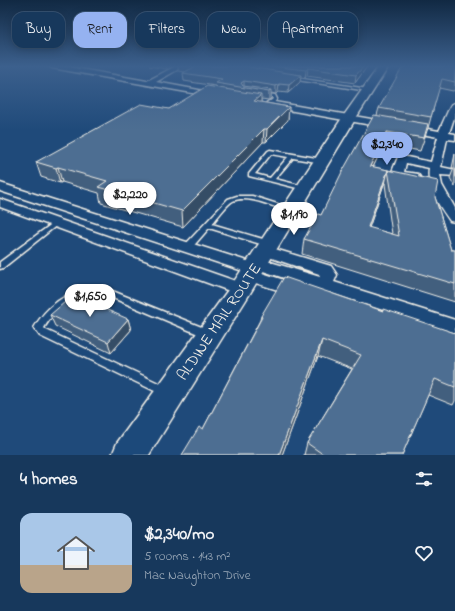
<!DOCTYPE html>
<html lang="en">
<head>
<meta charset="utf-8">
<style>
	:root { --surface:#17385c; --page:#244365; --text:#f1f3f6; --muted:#9eacbb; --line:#365272; --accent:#95b2f1 }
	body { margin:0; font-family:"Indie Flower",sans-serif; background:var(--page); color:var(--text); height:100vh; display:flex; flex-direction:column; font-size:15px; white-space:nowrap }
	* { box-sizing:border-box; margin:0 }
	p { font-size:13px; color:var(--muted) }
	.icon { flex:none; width:22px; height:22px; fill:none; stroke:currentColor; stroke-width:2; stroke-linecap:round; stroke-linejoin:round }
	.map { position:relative; height:455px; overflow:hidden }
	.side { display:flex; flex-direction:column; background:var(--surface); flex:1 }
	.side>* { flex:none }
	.hud { position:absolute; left:12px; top:12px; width:431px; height:36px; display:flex; gap:8px }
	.price { position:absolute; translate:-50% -34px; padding:0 9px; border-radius:14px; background:#fff; color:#222; font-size:13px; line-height:26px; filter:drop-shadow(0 1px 2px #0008) }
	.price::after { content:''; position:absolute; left:50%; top:24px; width:12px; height:9px; margin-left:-6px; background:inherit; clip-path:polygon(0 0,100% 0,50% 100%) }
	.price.current { background:var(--accent); color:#111 }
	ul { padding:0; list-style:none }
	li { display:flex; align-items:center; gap:12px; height:100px; padding:0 20px }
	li+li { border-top:1px solid var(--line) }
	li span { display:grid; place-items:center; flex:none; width:112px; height:80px; border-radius:12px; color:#555 }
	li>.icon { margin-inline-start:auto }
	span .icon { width:48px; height:48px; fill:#fffc; stroke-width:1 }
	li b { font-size:17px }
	h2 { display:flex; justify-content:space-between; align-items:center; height:48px; padding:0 20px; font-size:17px }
	.chip { padding:0 14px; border-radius:12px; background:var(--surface); box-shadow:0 2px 10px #0003,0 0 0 1px var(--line); font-size:14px; line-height:36px }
	.chip.current { background:var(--accent); color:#111 }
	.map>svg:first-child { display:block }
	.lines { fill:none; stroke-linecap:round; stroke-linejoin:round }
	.lane-casing { stroke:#f4f1e8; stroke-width:3 }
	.street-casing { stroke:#f4f1e8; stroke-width:3 }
	.secondary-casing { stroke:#f4f1e8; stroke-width:3 }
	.lane { fill:#1f4a7a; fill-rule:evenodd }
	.street { fill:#1f4a7a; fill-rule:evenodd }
	.secondary { fill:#1f4a7a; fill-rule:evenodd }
	.wall { fill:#425f7e; stroke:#f4f1e8 }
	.shaded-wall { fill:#364d66; stroke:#f4f1e8 }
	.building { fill:#4d6e92; stroke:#f4f1e8 }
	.labels { text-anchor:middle; stroke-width:3.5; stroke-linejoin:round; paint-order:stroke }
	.street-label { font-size:16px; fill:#f4f1e8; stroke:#1f4a7a }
</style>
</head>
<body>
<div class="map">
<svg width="455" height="455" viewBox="0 0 455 455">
	<rect width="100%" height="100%" fill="#1f4a7a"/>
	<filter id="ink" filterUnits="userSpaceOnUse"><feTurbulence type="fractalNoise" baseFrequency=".025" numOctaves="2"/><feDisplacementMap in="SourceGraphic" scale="8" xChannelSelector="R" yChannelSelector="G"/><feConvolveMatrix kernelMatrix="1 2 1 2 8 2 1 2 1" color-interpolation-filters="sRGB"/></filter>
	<g filter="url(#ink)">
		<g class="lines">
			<defs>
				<g id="lane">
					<path d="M290,77L368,89L370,90L368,91L291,79H290Z"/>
					<path d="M261,93L275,95L277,99L272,105H268V103L273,99L272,97L261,95Z"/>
					<path d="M270,150L322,159L325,161L322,163L293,158L275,179L307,187L308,188L307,189L305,190L249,176V174L268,151ZM271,154L288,157L270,178L255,174Z"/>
					<path d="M237,196H252L293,209L294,210L291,212C276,208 248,194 233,201C227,204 217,218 212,224L273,242L274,244L273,246H267L209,228L190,250H184L183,248L184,246L228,199Z"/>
					<path d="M55,222L58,224L57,225L3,268L0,269V262L53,223Z"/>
					<path d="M92,287L105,288L209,330L211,333L209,336L206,337L203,336L101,293C77,294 57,306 44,328L46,330L169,388L170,391L169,394L165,396L161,394L40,336L34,328C47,305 67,292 92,287Z"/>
				</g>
				<g id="street">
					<path d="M48,66H64L147,81L176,66H184L156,82L215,93L219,95L215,97L52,68Z"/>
					<path d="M269,101L439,131L448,111L452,104L455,103V115L449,133L455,134V140L447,139L441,167L455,170V176L440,175L442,185L455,208V222L450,221C439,205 426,188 429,168L406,163L404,172L418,174L420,177L418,180L414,181L393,176L391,174L398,157L402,156L431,162L438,137L266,106L265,104Z"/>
					<path d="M0,183L250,262L252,259L257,258L320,277L319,274L260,254L257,251L260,248L265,246L331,266L337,275L334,282L455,320V334L329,292L326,297L320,299L314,297L312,293L314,288L260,270L259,272L303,286L305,290L303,294L297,296L243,279L241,275L243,271L0,191Z"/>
					<path d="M0,199L247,285L249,289L247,293L241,295L235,293L0,207Z"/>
				</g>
				<path id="secondary" d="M379,66H389L356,118L249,295L149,455H112L117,443L233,283L342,118Z"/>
			</defs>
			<use href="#lane" class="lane-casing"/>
			<use href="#street" class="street-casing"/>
			<use href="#secondary" class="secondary-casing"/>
			<use href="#lane" class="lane"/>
			<use href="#street" class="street"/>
			<use href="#secondary" class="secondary"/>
		</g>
		<g class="wall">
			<path d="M149,66H173L167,69Z"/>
			<path d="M178,66H367L366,68L355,83L307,76L305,78L301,77L300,82L288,93L278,92L276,94L271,93V98L269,100L261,99V102L289,107L288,120L266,142H263L183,227L101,203L99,193L62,182L60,183L41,177L36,162L169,109L216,87V86L184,81L183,73L185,72L178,71Z"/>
			<path d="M455,66V90L453,91L439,88L428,128L420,151L384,144L373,167L388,170L384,184L369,228L392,234L385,184L388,170L435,197L451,250H455V302L302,254L304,239L321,215L377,115L379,108Z"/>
			<path d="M455,154V187L450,178L454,168H452Z"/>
			<path d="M383,311L455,333V401L453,405L428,395L402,455H304L307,443L352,369L318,356L282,455H182L203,429L260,320L261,316Z"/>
			<path d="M50,315L128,319L131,330L111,353L55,326Z"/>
		</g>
		<g class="shaded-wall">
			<path d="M166,66H173L167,69Z"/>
			<path d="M364,66H367L366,68L355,83L356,75Z"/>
			<path d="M308,68L307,76L305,78L306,70Z"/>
			<path d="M301,75L300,82L288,93L289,85Z"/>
			<path d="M244,81V88L241,83Z"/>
			<path d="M279,84L278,92L276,94V86Z"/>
			<path d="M271,90V98L269,100V92Z"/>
			<path d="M261,95V107L254,101Z"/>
			<path d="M289,107L288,120L266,142L267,129Z"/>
			<path d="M264,129L263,142L183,227L182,211Z"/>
			<path d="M387,132L384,144L367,180L370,166Z"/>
			<path d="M58,167L62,182L60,183L56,168Z"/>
			<path d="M388,170L384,184L364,242L368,227Z"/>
			<path d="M128,319L131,330L111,353L108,342Z"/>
			<path d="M322,340L318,356L282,455H279Z"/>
		</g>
		<g class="building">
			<path d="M193,66H249V67L301,75L289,85L279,84L276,86L244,81L241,83L243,86L271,90L269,92L216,83L222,79L183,73L196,66Z"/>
			<path d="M272,66H364L356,75L308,68L306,70Z"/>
			<path d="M403,66H455V82L442,79L431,117L379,108Z"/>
			<path d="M207,86L261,95L254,101L289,107L267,129H264L182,211L98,187L107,181L58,167L56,168L36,162L141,104L169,109Z"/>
			<path d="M374,115L428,124L424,138L387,132L370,166L388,170L368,227L399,236L388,170L438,181L435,197L451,250H455V284L304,239L318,214L321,215L342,172Z"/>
			<path d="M284,277L383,311V309L455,333V387L435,379L402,455H324L307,443L361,355L322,340L279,455H182L199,427L203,429L262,317L261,316Z"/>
			<path d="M73,295L128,319L108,342L50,315Z"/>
		</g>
	</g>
	<linearGradient id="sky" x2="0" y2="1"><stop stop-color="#112943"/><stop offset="0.51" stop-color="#3c608d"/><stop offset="1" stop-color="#3c608d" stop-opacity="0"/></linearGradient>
	<rect width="455" height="130" fill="url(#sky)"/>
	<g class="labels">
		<g class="street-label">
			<text transform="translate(218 321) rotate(-56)" y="6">ALDINE MAIL ROUTE</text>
		</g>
	</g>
</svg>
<b class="price current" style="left:387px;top:166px">$2,340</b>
<b class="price" style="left:130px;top:216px">$2,220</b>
<b class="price" style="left:294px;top:236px">$1,190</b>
<b class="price" style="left:90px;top:318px">$1,650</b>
<div class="hud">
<a class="chip">Buy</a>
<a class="chip current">Rent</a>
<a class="chip">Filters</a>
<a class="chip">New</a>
<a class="chip">Apartment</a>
</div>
</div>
<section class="side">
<h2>4 homes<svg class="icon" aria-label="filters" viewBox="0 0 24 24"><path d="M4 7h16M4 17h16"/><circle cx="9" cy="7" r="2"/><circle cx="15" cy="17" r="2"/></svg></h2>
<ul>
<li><span style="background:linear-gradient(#a9c7e8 65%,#b9a48a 0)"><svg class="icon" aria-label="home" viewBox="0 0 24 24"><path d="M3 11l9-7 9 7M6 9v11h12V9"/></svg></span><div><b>$2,340/mo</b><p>5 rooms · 143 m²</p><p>Mac Naughton Drive</p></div><svg class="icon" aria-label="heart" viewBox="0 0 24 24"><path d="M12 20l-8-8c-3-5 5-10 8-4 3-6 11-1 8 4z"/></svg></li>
</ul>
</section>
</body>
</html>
